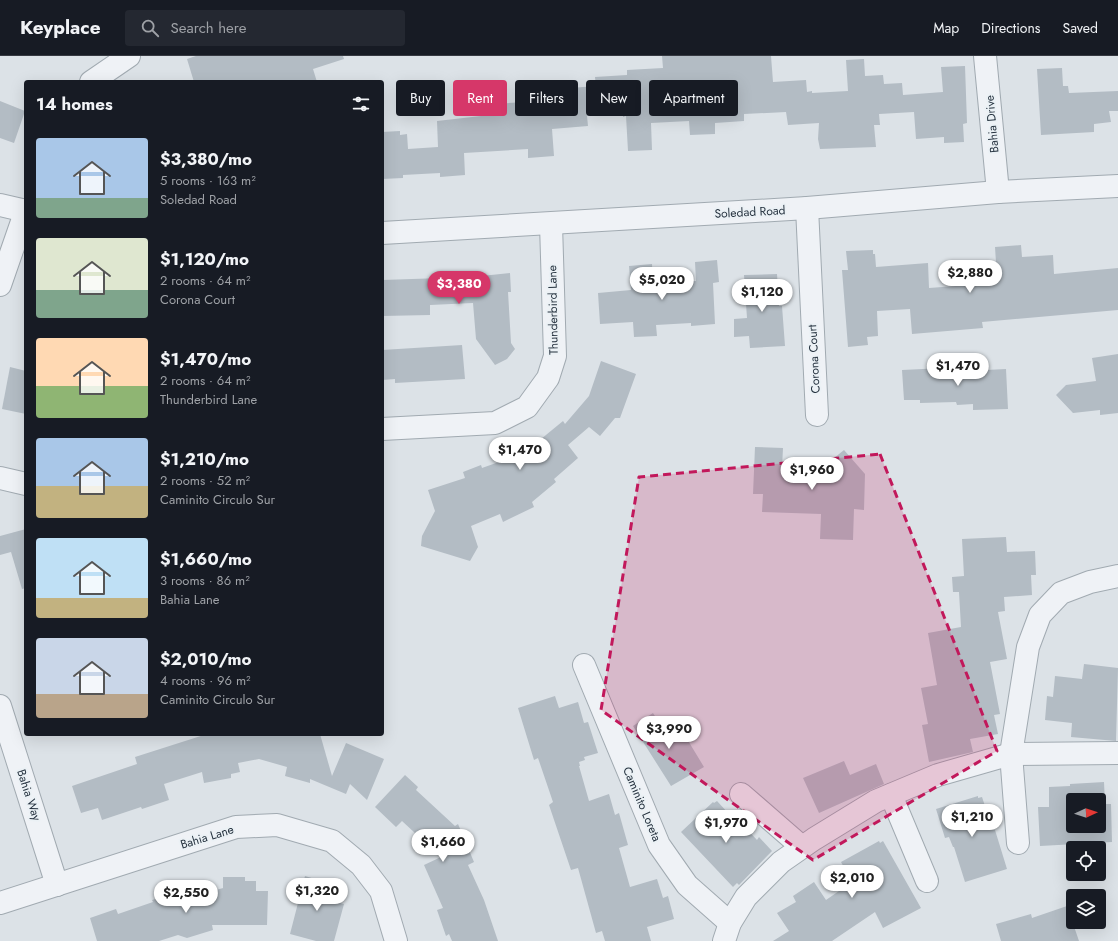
<!DOCTYPE html>
<html lang="en">
<head>
<meta charset="utf-8">
<style>
	:root { --surface:#171b24; --page:#242831; --text:#f1f3f6; --muted:#9ea1a6; --line:#363941; --accent:#d63769 }
	body { margin:0; font-family:Jost,sans-serif; background:var(--page); color:var(--text); height:100vh; display:flex; flex-direction:column; font-size:15px; white-space:nowrap }
	* { box-sizing:border-box; margin:0 }
	p { font-size:13px; color:var(--muted) }
	.icon { flex:none; width:22px; height:22px; fill:none; stroke:currentColor; stroke-width:2; stroke-linecap:round; stroke-linejoin:round }
	.map { position:relative; flex:1; overflow:hidden }
	.side { position:absolute; left:24px; top:24px; width:360px; height:656px; display:flex; flex-direction:column; background:var(--surface); border-radius:4px; box-shadow:0 4px 16px #0002 }
	.side>* { flex:none }
	.banner { position:absolute; left:396px; top:24px; width:380px; height:36px; display:flex; gap:8px }
	.needle { width:26px; rotate:87deg }
	.controls { position:absolute; left:1066px; top:737px; display:grid; gap:8px }
	.controls a { display:grid; place-items:center; width:40px; height:40px; border-radius:4px; background:var(--surface); box-shadow:0 4px 16px #0002; font-size:20px }
	.price { position:absolute; translate:-50% -34px; padding:0 9px; border-radius:14px; background:#fff; color:#222; font-size:13px; line-height:26px; filter:drop-shadow(0 1px 2px #0008) }
	.price::after { content:''; position:absolute; left:50%; top:24px; width:12px; height:9px; margin-left:-6px; background:inherit; clip-path:polygon(0 0,100% 0,50% 100%) }
	.price.selected { background:var(--accent); color:#fff }
	ul { padding:0; list-style:none }
	li { display:flex; align-items:center; gap:12px; height:100px; padding:0 12px }
	li span { display:grid; place-items:center; flex:none; width:112px; height:80px; border-radius:4px; color:#555 }
	li>.icon { margin-inline-start:auto }
	span .icon { width:48px; height:48px; fill:#fffc; stroke-width:1 }
	li b { font-size:17px }
	h2 { display:flex; justify-content:space-between; align-items:center; height:48px; padding:0 12px; font-size:17px }
	.tag { padding:0 14px; border-radius:4px; background:var(--surface); box-shadow:0 4px 16px #0002; font-size:14px; line-height:36px }
	.tag.selected { background:var(--accent); color:#fff }
	header { display:flex; align-items:center; gap:24px; box-sizing:border-box; height:56px; padding:0 20px; background:var(--surface); border-bottom:1px solid var(--line) }
	header strong { font-size:19px }
	nav { display:flex; gap:22px; margin-inline-start:auto; font-size:14px }
	.search { width:280px; height:36px; background:var(--page); display:flex; align-items:center; gap:10px; box-sizing:border-box; padding:0 14px; border-radius:4px; color:var(--muted); font-size:15px }
	.map>svg:first-child { display:block }
	.building { fill:#b3bcc4; fill-rule:evenodd }
	.lines { fill:none; stroke-linecap:round; stroke-linejoin:round }
	.minor-casing { stroke:#a1aab1; stroke-width:24 }
	.minor { stroke:#eff2f6; stroke-width:22 }
	.marked { fill:#c2185b; fill-opacity:0.2; stroke:#c2185b; stroke-width:3; stroke-dasharray:8 5; stroke-linejoin:round }
	.labels { text-anchor:middle; stroke-width:4; stroke-linejoin:round; paint-order:stroke }
	.street-label { font-size:12px; fill:#25323f; stroke:#ebf1f5 }
</style>
</head>
<body>
<header>
<strong>Keyplace</strong>
<div class="search"><svg class="icon" aria-label="search" viewBox="0 0 24 24"><circle cx="10" cy="10" r="6"/><path d="M15 15l6 6"/></svg>Search here</div>
<nav><a>Map</a><a>Directions</a><a>Saved</a></nav>
</header>
<div class="map">
<svg width="1118" height="885" viewBox="0 0 1118 885">
	<rect width="100%" height="100%" fill="#dce2e7"/>
	<g class="building">
		<path d="M196,0H343L344,3L313,13L317,26H194L187,3Z"/>
		<path d="M662,0H771L773,26L806,24L807,36L812,35V37L848,35L846,4L864,3L865,20L883,19L884,28L902,27L903,39L943,36L941,11L965,10L967,67L963,68L964,86L944,87V81L916,83L914,56L879,58L880,69H874L876,91L820,93L818,83L819,67L788,69L786,56L744,58V65L715,67V78L690,79L689,65L651,67L652,94L628,95L626,60L623,61V58L587,60L588,70L552,73L554,100L528,102V93L464,97L465,119L440,121V117L403,119V122L382,123V76L400,75V79L407,78L408,93L438,91L437,65L481,60V54L493,53V48L524,46L523,32L558,29V33L596,30L595,21L627,19V14L663,12Z"/>
		<path d="M1062,12L1063,30H1068L1069,37L1118,35V55H1109L1111,66L1094,68V76L1041,79L1037,13Z"/>
		<path d="M0,45L25,55L14,87L0,82Z"/>
		<path d="M1021,189L1022,201L1053,199L1054,218L1118,212V254L982,266L983,272L912,278L910,253L877,255L878,280L867,281L868,289L848,291L842,214H848L846,195L873,194V198H875L876,211L928,207L929,232L983,228V223L997,222L995,191Z"/>
		<path d="M717,204L719,226L713,227L715,268L691,270V267L656,269L657,280L634,281L633,266L600,268L598,237L631,234L629,210L652,208L653,228L696,225L695,206Z"/>
		<path d="M510,217L511,236H508L511,287L515,293L507,303L495,309L476,283L473,247L430,249V259L382,260V224L472,221Z"/>
		<path d="M777,218L779,250H782L785,290L750,292L749,280L734,281V263L747,262L744,219Z"/>
		<path d="M462,289L465,323L395,327V323L382,324V294Z"/>
		<path d="M1118,298V357L1100,359V354L1073,357L1056,339L1066,329L1096,325L1092,302Z"/>
		<path d="M601,305L636,318L620,362H615L600,380L589,371L568,389L578,402L554,423L556,426L532,446L534,451L503,466L500,458L471,470L478,491L470,505L421,490L422,480L435,455L428,434L465,422L463,416L481,409L482,412L524,397L563,365L565,368L589,340Z"/>
		<path d="M985,310L986,314L1006,313L1008,353L973,354V348L957,349L956,346L920,347V344H904L902,314Z"/>
		<path d="M10,311L26,315V358L2,353Z"/>
		<path d="M755,391L783,392L782,412L825,414L828,407L844,394L865,418L864,454L854,453L853,484L820,483L821,458L762,456L763,438H753Z"/>
		<path d="M26,473V532L22,533L11,496L0,499V480Z"/>
		<path d="M1006,481L1007,496L1035,495L1036,519H1031L1032,539L1004,541L1005,555L998,556L1007,603L990,606L1000,658L994,659L998,678L970,683L973,696L929,706L922,669L928,668L921,632L937,629L928,577L961,571L959,536H953L952,521L964,520L962,483Z"/>
		<path d="M1084,608L1118,612L1116,685L1071,681L1072,667L1045,664L1047,640L1053,641L1055,620L1082,623Z"/>
		<path d="M555,640L559,652L578,646L584,667L588,666L598,697L584,701L585,704L579,706L580,710H579L589,745L609,738L615,759L619,757L628,789L619,792L630,831L657,823L663,842L668,840L674,863L647,871L651,885H605L602,875L596,877L578,812L571,814L549,749L553,746L538,702L534,704L518,652Z"/>
		<path d="M653,657L668,681L681,673L704,711L671,730L633,670Z"/>
		<path d="M207,678H320L332,720L346,687L384,703L367,744L350,728L346,738L310,723V727L285,720L287,711L259,703L238,707L240,716L231,718V722L204,727L202,716L164,728L169,744L142,753L141,751L102,764L98,752L81,757L72,730L137,708L135,701Z"/>
		<path d="M844,705L850,719L876,708L884,728L819,757L803,722Z"/>
		<path d="M405,719L418,731L416,734L455,770L458,768L474,806L468,809L484,844L498,885H452L449,878L446,880L437,854L443,852L424,809L441,801L402,765L396,771L375,751Z"/>
		<path d="M1104,726L1105,748H1111L1112,786L1040,790L1038,751H1049V731L1070,730V728ZM1073,744H1099V770H1073Z"/>
		<path d="M978,740V742L982,741L993,774H995L1007,813L965,826L954,791H953L949,781L945,782L936,753Z"/>
		<path d="M717,745L741,771L743,769L757,784L759,781L772,795L739,829L737,827L733,831L681,776L713,746L714,747Z"/>
		<path d="M879,785L880,787L883,785L921,852L883,872L875,856L832,885H773L789,875L777,857L796,846L793,840L814,826L826,844L852,826L841,806Z"/>
		<path d="M305,820L328,827L325,835L337,839L335,846L344,848L334,885H316L290,878Z"/>
		<path d="M223,821H245V825H256V835H268L267,869H212L213,874L187,882L178,879L159,885H97L90,862L116,853L118,858L153,846L152,844L183,835L186,843L223,832Z"/>
		<path d="M1067,850L1079,885H1001L996,868L1031,858L1032,862Z"/>
	</g>
	<g class="lines">
		<defs>
			<g id="minor">
				<path d="M985,0L998,136"/>
				<path d="M91,26L129,0"/>
				<path d="M0,149L26,155"/>
				<path d="M807,152L817,359"/>
				<path d="M382,177L807,152L998,136L1118,130"/>
				<path d="M0,229L26,154"/>
				<path d="M382,373L495,367L527,351L548,322L555,300L551,168"/>
				<path d="M0,422L26,428"/>
				<path d="M584,609L659,789L687,829L730,867"/>
				<path d="M0,650L57,829"/>
				<path d="M741,738L802,791"/>
				<path d="M891,739L927,825"/>
				<path d="M1018,787L1011,698L1028,591L1040,559L1061,537L1090,526L1118,520"/>
				<path d="M0,847L236,771L277,769L332,785L361,809L381,835L396,885"/>
				<path d="M724,885L730,867L746,841L781,806L814,783L876,745L938,719L1011,698L1118,697"/>
			</g>
		</defs>
		<use href="#minor" class="minor-casing"/>
		<use href="#minor" class="minor"/>
	</g>
	<path class="marked" d="M880,398L997,695L813,804L601,654L639,421Z"/>
	<g class="labels">
		<g class="street-label">
			<text transform="translate(992 68) rotate(-95)" y="4">Bahia Drive</text>
			<text transform="translate(750 156) rotate(-3)" y="4">Soledad Road</text>
			<text transform="translate(553 254) rotate(-91)" y="4">Thunderbird Lane</text>
			<text transform="translate(814 303) rotate(-93)" y="4">Corona Court</text>
			<text transform="translate(29 739) rotate(72)" y="4">Bahia Way</text>
			<text transform="translate(642 748) rotate(67)" y="4">Caminito Loreta</text>
			<text transform="translate(207 781) rotate(-17)" y="4">Bahia Lane</text>
		</g>
	</g>
</svg>
<div class="controls">
<a><svg class="needle" viewBox="-14 -14 28 28"><path d="M0-13l5 13h-10z" fill="#e53935"/><path d="M0 13l5-13h-10z" fill="#9ea1a6"/></svg></a>
<a><svg class="icon" aria-label="locate" viewBox="0 0 24 24"><circle cx="12" cy="12" r="6"/><path d="M12 2v4M12 18v4M2 12h4M18 12h4"/></svg></a>
<a><svg class="icon" aria-label="layers" viewBox="0 0 24 24"><path d="M12 4l9 5-9 5-9-5zM3 14l9 5 9-5"/></svg></a>
</div>
<b class="price" style="left:970px;top:238px">$2,880</b>
<b class="price" style="left:662px;top:245px">$5,020</b>
<b class="price selected" style="left:459px;top:249px">$3,380</b>
<b class="price" style="left:762px;top:257px">$1,120</b>
<b class="price" style="left:958px;top:331px">$1,470</b>
<b class="price" style="left:520px;top:415px">$1,470</b>
<b class="price" style="left:812px;top:435px">$1,960</b>
<b class="price" style="left:669px;top:694px">$3,990</b>
<b class="price" style="left:972px;top:782px">$1,210</b>
<b class="price" style="left:726px;top:788px">$1,970</b>
<b class="price" style="left:443px;top:807px">$1,660</b>
<b class="price" style="left:852px;top:843px">$2,010</b>
<b class="price" style="left:317px;top:856px">$1,320</b>
<b class="price" style="left:186px;top:858px">$2,550</b>
<div class="banner">
<a class="tag">Buy</a>
<a class="tag selected">Rent</a>
<a class="tag">Filters</a>
<a class="tag">New</a>
<a class="tag">Apartment</a>
</div>
<section class="side">
<h2>14 homes<svg class="icon" aria-label="filters" viewBox="0 0 24 24"><path d="M4 7h16M4 17h16"/><circle cx="9" cy="7" r="2"/><circle cx="15" cy="17" r="2"/></svg></h2>
<ul>
<li><span style="background:linear-gradient(#a9c7e8 75%,#7fa58c 0)"><svg class="icon" aria-label="home" viewBox="0 0 24 24"><path d="M3 11l9-7 9 7M6 9v11h12V9"/></svg></span><div><b>$3,380/mo</b><p>5 rooms · 163 m²</p><p>Soledad Road</p></div></li>
<li><span style="background:linear-gradient(#dfe7d0 65%,#7fa58c 0)"><svg class="icon" aria-label="home" viewBox="0 0 24 24"><path d="M3 11l9-7 9 7M6 9v11h12V9"/></svg></span><div><b>$1,120/mo</b><p>2 rooms · 64 m²</p><p>Corona Court</p></div></li>
<li><span style="background:linear-gradient(#ffd9b3 60%,#8fb573 0)"><svg class="icon" aria-label="home" viewBox="0 0 24 24"><path d="M3 11l9-7 9 7M6 9v11h12V9"/></svg></span><div><b>$1,470/mo</b><p>2 rooms · 64 m²</p><p>Thunderbird Lane</p></div></li>
<li><span style="background:linear-gradient(#a9c7e8 60%,#c2b280 0)"><svg class="icon" aria-label="home" viewBox="0 0 24 24"><path d="M3 11l9-7 9 7M6 9v11h12V9"/></svg></span><div><b>$1,210/mo</b><p>2 rooms · 52 m²</p><p>Caminito Circulo Sur</p></div></li>
<li><span style="background:linear-gradient(#bfe0f5 75%,#c2b280 0)"><svg class="icon" aria-label="home" viewBox="0 0 24 24"><path d="M3 11l9-7 9 7M6 9v11h12V9"/></svg></span><div><b>$1,660/mo</b><p>3 rooms · 86 m²</p><p>Bahia Lane</p></div></li>
<li><span style="background:linear-gradient(#c9d6e8 70%,#b9a48a 0)"><svg class="icon" aria-label="home" viewBox="0 0 24 24"><path d="M3 11l9-7 9 7M6 9v11h12V9"/></svg></span><div><b>$2,010/mo</b><p>4 rooms · 96 m²</p><p>Caminito Circulo Sur</p></div></li>
</ul>
</section>
</div>
</body>
</html>
